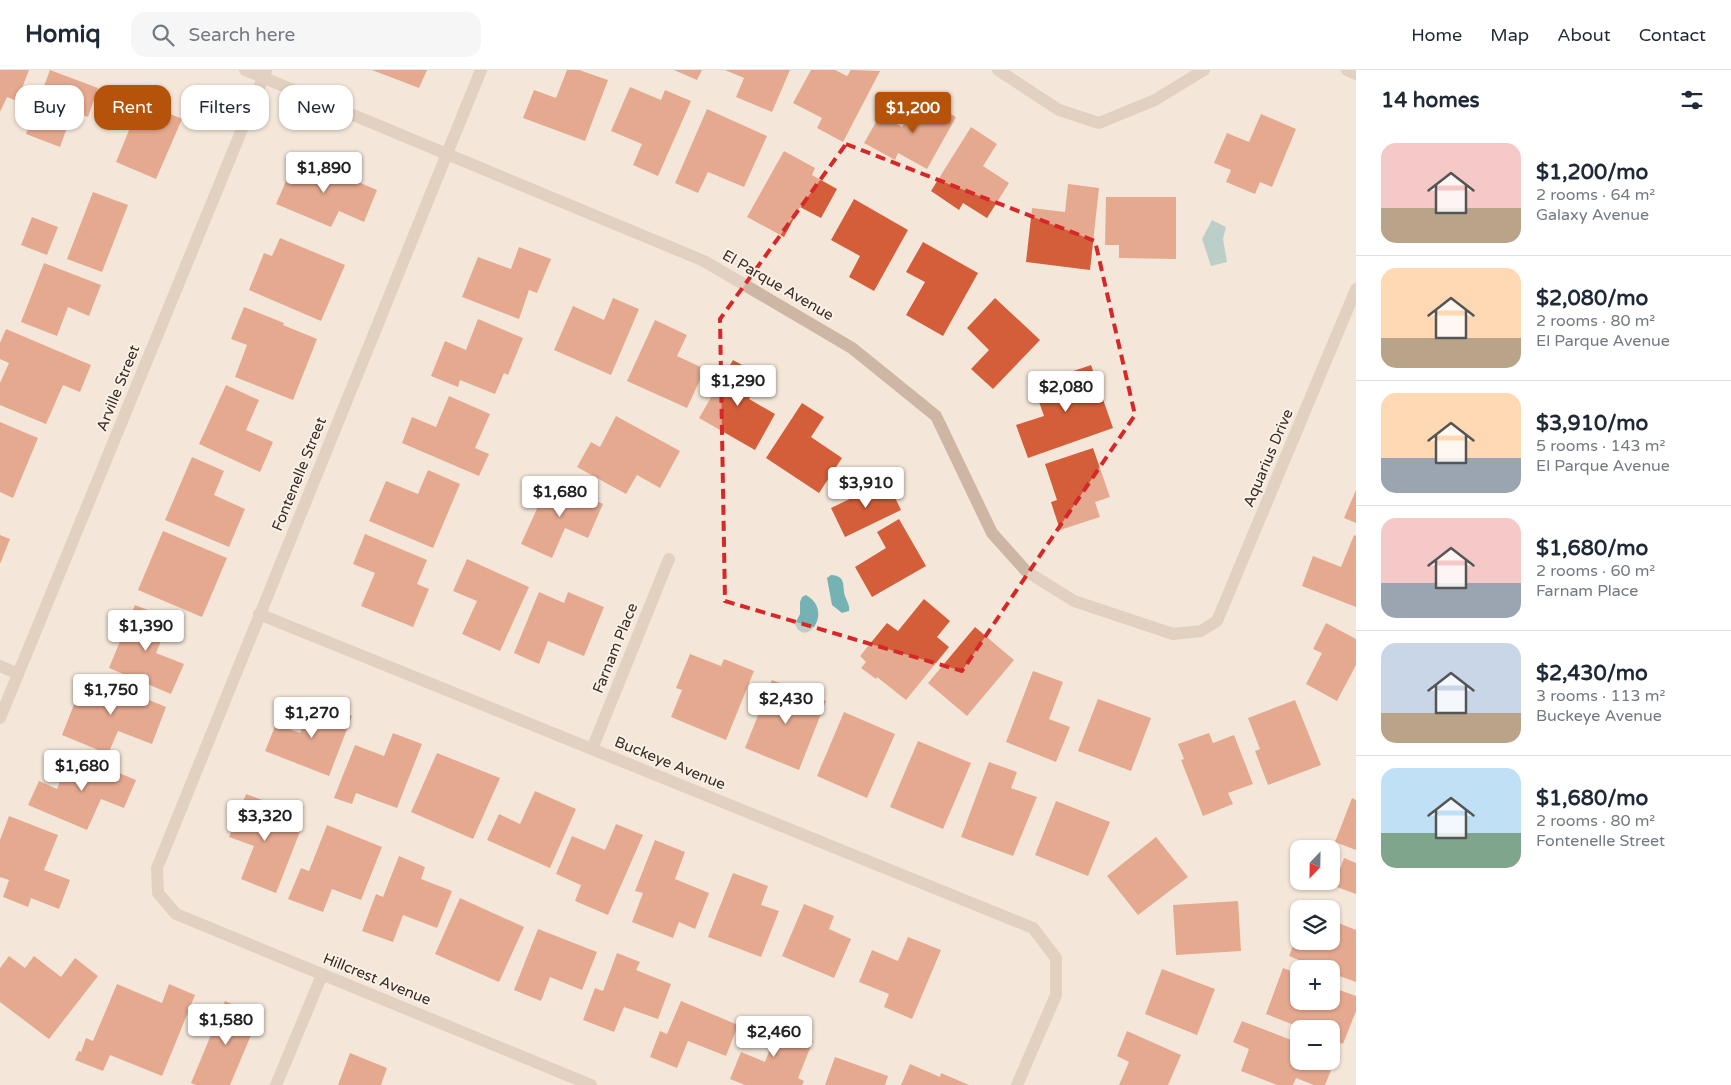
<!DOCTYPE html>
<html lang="en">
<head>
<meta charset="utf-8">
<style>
	:root { --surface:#fff; --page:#f6f6f7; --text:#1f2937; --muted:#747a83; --line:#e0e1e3; --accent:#b45309 }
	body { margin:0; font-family:"Varela Round",sans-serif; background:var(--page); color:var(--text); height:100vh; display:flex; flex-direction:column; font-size:19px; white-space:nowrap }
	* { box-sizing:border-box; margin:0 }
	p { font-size:16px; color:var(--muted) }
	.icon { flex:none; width:28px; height:28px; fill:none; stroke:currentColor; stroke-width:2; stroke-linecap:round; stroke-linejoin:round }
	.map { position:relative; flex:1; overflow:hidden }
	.sheet { display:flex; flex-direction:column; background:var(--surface); width:375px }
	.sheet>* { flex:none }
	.guide { position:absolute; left:15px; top:15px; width:475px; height:45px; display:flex; gap:10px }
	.needle { width:32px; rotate:202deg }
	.controls { position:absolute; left:1290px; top:770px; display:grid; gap:10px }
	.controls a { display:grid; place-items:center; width:50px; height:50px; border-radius:10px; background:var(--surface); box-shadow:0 1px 4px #0004; font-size:25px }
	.price { position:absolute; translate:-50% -42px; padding:0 11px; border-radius:5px; background:#fff; color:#222; font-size:16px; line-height:32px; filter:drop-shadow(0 1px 2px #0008) }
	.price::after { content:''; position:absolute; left:50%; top:30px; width:15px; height:11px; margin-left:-8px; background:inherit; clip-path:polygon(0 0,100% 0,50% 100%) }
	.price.active { background:var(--accent); color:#fff }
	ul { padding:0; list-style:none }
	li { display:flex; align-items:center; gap:15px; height:125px; padding:0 25px }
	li+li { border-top:1px solid var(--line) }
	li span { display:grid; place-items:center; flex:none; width:140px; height:100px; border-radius:15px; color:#555 }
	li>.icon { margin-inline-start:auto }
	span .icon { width:60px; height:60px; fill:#fffc; stroke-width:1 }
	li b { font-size:21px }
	h2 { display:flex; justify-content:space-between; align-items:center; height:60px; padding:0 25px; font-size:21px }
	.tag { padding:0 18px; border-radius:15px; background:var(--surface); box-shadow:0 1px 4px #0004; font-size:18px; line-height:45px }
	.tag.active { background:var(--accent); color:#fff }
	header { display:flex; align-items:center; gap:30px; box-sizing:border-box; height:70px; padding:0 25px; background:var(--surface); border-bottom:1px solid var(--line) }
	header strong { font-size:24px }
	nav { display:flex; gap:28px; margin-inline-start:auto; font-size:18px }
	.search { width:350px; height:45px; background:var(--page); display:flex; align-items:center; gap:12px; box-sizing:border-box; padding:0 18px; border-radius:15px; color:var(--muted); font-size:19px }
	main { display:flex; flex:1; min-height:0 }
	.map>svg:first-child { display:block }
	.water { fill:#75b2b4 }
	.building { fill:#d35e39 }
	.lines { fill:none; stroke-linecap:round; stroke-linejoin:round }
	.minor { stroke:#cdb7a4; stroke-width:12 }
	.marked { fill:none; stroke:#d62828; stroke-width:4; stroke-dasharray:10 6; stroke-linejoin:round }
	.labels { text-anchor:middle; stroke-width:4; stroke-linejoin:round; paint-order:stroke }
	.street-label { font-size:15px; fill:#382c26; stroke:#fbf1e6 }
</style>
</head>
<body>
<header>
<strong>Homiq</strong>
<div class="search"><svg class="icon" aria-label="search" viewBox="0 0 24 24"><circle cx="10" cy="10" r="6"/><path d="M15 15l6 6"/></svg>Search here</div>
<nav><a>Home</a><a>Map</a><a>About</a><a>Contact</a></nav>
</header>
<main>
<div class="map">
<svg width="1356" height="1015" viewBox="0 0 1356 1015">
	<rect width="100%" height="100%" fill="#f4e7d9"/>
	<g class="water">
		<path d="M1212,150L1226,157L1223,169L1227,192L1211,196L1202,169Z"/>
		<path d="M831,505C847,506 842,516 845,526C847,532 850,535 849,541L842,543L832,535L827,508Z"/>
		<path d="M806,525C835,541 805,580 795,554L800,544V532L802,527Z"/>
	</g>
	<g class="building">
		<path d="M0,0H29L17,31L7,27L0,42Z"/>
		<path d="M50,0L98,18L88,47L73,41L60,77L26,64Z"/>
		<path d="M372,0H427L419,18Z"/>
		<path d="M567,0H579L608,10L585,71L523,48L534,20L556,28Z"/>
		<path d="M674,0H702L697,10Z"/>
		<path d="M725,0H790L772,42L736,27L744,8Z"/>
		<path d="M811,0H835L847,6L851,0L880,1L843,72L817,58L822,48L793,33Z"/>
		<path d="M630,17L661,30L665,20L691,31L658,106L633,95L642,74L611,61Z"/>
		<path d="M919,26L956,47L927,99L898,83L895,90L864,73L880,45L902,57Z"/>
		<path d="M141,31L182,49L156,109L116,92Z"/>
		<path d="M707,39L767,66L744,117L708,102L698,123L675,113Z"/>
		<path d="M1261,44L1296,59L1272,117L1260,112L1255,124L1226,112L1231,100L1214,93L1227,63L1249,72Z"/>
		<path d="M971,57L997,74L983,96L1009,113L987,148L963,133L959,140L931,121Z"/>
		<path d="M784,81L815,98L812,105L837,119L821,148L800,137L784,167L747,147Z"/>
		<path d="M297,86L377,120L364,152L339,141L331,157L276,134Z"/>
		<path d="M1068,114L1099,118L1090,200L1026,192L1032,138L1065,142Z"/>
		<path d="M93,122L128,135L102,202L67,189Z"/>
		<path d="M1106,127H1176V189L1119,188V175H1105Z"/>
		<path d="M854,129L908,160L874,221L849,207L860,186L831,170Z"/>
		<path d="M32,147L58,157L47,185L21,175Z"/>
		<path d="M280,168L345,195L321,251L249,220L264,183L272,186Z"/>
		<path d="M923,172L978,203L943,266L906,245L925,212L906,202Z"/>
		<path d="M519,177L551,189L537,223L529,220L519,249L462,227L478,187L511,199Z"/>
		<path d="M44,193L101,215L89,246L68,237L57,266L21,252Z"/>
		<path d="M613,228L639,239L611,305L554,280L573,236L604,250Z"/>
		<path d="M995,228L1040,270L993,319L971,299L989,280L967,258Z"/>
		<path d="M244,237L284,253L283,255L317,269L293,330L235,307L247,275L231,269Z"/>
		<path d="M478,249L523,268L508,305L504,303L495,324L460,310L458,317L431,306L445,271L466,280Z"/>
		<path d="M655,250L687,265L677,286L705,299L687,338L627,311Z"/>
		<path d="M6,259L91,295L80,322L63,315L46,354L0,335V313L9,293L0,289V273Z"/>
		<path d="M733,290L762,306L749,329L775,344L755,380L699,348Z"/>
		<path d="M1091,295L1113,358L1028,388L1016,355L1044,346L1033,315Z"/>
		<path d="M226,315L259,330L246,360L273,372L260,402L199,374Z"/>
		<path d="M449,326L490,344L475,378L489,384L479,406L402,373L412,347L436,357Z"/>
		<path d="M802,333L824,347L811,367L842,388L819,423L766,388Z"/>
		<path d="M616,346L680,381L660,418L637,405L626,424L577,397L591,372L600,377Z"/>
		<path d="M0,352L38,368L13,428L0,422Z"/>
		<path d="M1093,378L1110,427L1095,432L1100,447L1060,460L1051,432L1057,430L1045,394Z"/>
		<path d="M192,387L224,401L214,425L245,439L229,477L165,450Z"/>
		<path d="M428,400L460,414L433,478L369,451L386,411L418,424Z"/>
		<path d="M550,410L603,434L588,468L565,458L552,488L521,474Z"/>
		<path d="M887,411L901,440L845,467L831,438Z"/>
		<path d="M1356,420V453L1344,448Z"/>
		<path d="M899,449L926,496L872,527L855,497L886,478L877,462Z"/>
		<path d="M163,461L227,488L202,547L138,520Z"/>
		<path d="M365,464L427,490L417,514L429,519L413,557L361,536L375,503L353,494Z"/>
		<path d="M0,465L10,469L0,494Z"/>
		<path d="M1354,465L1356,466V537L1302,516L1313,486L1341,497Z"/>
		<path d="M467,489L529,517L500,581L462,564L477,531L453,521Z"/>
		<path d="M539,522L564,533L568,522L604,537L584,586L548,571L539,594L514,583Z"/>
		<path d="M924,529L950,551L937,567L949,577L906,630L877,607L876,609L861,598L866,592L860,586L887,553L898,561Z"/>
		<path d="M135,535L170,549L156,583L184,594L171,624L109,598Z"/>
		<path d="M1326,553L1356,569V595L1337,631L1306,614L1322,583L1313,579Z"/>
		<path d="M975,557L1014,590L967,646L928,613Z"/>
		<path d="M690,584L721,596L724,589L754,601L726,670L671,647L682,620L676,618Z"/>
		<path d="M1033,601L1063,612L1049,649L1070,657L1056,692L1006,672Z"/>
		<path d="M86,604L166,637L152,674L118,661L108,684L62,665Z"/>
		<path d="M772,610L826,631L799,700L745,678Z"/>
		<path d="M1098,629L1151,648L1131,701L1078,681Z"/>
		<path d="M1295,630L1321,695L1268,715L1255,681L1260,679L1248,648Z"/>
		<path d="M313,631L352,646L329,706L265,681L276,654L300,663Z"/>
		<path d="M844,642L895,664L867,728L817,706Z"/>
		<path d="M393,663L422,674L397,738L356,723L352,734L334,728L355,675L384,686Z"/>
		<path d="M1209,663L1213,673L1234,665L1253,714L1228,723L1233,734L1203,746L1181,690L1184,689L1178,674Z"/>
		<path d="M918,671L971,693L943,759L890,737Z"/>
		<path d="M71,683L136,710L124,738L101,729L87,760L28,735L39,711L57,719Z"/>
		<path d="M437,683L500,708L473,769L411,742Z"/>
		<path d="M989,692L1017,702L1011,718L1037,727L1013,786L961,767Z"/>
		<path d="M535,721L576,739L550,798L487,770L499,744L520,754Z"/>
		<path d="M246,724L273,734L270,741L303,754L276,823L241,809L254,776L229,767Z"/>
		<path d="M1352,728L1356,730V780L1335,772Z"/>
		<path d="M1056,731L1110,752L1088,806L1035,785Z"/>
		<path d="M9,746L58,765L44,800L70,810L59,839L31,828L28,837L3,827L9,810L0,807V770Z"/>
		<path d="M616,754L643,765L608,845L575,831L581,815L556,804L572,766L605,780Z"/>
		<path d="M327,755L382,777L361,830L332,819L323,842L288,829L301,798L309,801Z"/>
		<path d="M1156,767L1188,807L1138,845L1107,806Z"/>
		<path d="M655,770L685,782L675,809L709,823L695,859L679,852L673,868L632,852L643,823L635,821Z"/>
		<path d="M399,786L425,797L421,809L452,821L437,858L403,845L393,872L362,861L376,824L383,827Z"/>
		<path d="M1344,788L1356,793V824L1334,816Z"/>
		<path d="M733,803L768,816L761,835L779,841L761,887L708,867Z"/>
		<path d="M460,828L524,857L499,912L435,884Z"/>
		<path d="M1238,831L1241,881L1176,885L1173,835Z"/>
		<path d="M804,834L834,846L829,859L851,869L834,908L782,886Z"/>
		<path d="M1331,850L1356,860V912L1331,903V899H1321L1289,886L1299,861V871H1331Z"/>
		<path d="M538,859L597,882L582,920L550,907L541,931L514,920Z"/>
		<path d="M908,867L941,880L912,949L884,937L889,924L859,912L872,880L898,891Z"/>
		<path d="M617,883L640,892L636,900L671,914L658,949L624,937L614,962L583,950L595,918L603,921Z"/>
		<path d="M9,886L25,898L34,886L61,907L75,888L98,906L49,969L0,932V898Z"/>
		<path d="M1283,898L1299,904V931H1331V917L1356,926V941L1343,974L1331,969V959H1304L1266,944Z"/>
		<path d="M1162,899L1215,919L1197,965L1145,944Z"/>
		<path d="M117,914L162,933L169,914L195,925L162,1006L110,985L103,1001L75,990L79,981L81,982L86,968L93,971Z"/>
		<path d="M225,931L259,946L230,1015H196L191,1013Z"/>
		<path d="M681,931L738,955L726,986L688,971L677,998L650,987L660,961L667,964Z"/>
		<path d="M760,949L813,971L798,1008L804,1011L802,1015H745L730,1009L741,982L765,992L770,979L751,971Z"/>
		<path d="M1242,951L1299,973V991H1331V986L1336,988L1325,1015H1314L1296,1008L1293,1015H1277L1241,1001L1249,979L1233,972Z"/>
		<path d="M1127,961L1181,985L1168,1015H1119L1129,992L1117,986Z"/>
		<path d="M350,983L387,998L381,1015H338Z"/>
		<path d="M835,987L888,1006L885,1015H825Z"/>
		<path d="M910,994L940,1007L941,1003L969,1015H901Z"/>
	</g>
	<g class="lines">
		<g class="minor">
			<path d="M245,0L704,191L852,278L936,346L992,463L1026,501L1074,531L1173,564L1201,561L1217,551L1356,219"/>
			<path d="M481,0L157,798L158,823L176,844L591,1015"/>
			<path d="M998,0L1059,40L1099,53L1155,30L1204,0"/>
			<path d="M1347,0L1356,4"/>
			<path d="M259,544L1033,858L1056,888V925L1017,1015"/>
			<path d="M0,596L18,604"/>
			<path d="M0,648L266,1"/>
			<path d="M592,679L669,489"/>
			<path d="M276,1015L322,905"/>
		</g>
	</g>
	<path d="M0 0H1356V1015H0ZM846,74L1095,171L1135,345L962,601L725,531L720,249Z" fill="#f4e7d9" fill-opacity=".55" fill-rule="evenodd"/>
	<path class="marked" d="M846,74L1095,171L1135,345L962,601L725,531L720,249Z"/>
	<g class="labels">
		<g class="street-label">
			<text transform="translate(778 215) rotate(30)" y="5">El Parque Avenue</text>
			<text transform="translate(118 318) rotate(-68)" y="5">Arville Street</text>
			<text transform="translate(1268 388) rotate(-67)" y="5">Aquarius Drive</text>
			<text transform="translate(299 404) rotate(-68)" y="5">Fontenelle Street</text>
			<text transform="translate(615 578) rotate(-68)" y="5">Farnam Place</text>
			<text transform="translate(670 693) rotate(22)" y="5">Buckeye Avenue</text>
			<text transform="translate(377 909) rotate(22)" y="5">Hillcrest Avenue</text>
		</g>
	</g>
</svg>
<div class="controls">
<a><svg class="needle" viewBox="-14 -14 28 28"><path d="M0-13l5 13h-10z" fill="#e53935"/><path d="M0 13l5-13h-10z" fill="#747a83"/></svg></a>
<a><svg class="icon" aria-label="layers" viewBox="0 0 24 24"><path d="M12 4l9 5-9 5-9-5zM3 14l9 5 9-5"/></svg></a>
<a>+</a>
<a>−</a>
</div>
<b class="price active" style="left:913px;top:64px">$1,200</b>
<b class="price" style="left:324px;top:124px">$1,890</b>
<b class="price" style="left:738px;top:337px">$1,290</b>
<b class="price" style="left:1066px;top:343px">$2,080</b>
<b class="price" style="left:866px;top:439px">$3,910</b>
<b class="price" style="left:560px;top:448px">$1,680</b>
<b class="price" style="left:146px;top:582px">$1,390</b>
<b class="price" style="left:111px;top:646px">$1,750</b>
<b class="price" style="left:786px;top:655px">$2,430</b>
<b class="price" style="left:312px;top:669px">$1,270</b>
<b class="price" style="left:82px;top:722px">$1,680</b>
<b class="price" style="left:265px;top:772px">$3,320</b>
<b class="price" style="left:226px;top:976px">$1,580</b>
<b class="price" style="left:774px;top:988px">$2,460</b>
<div class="guide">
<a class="tag">Buy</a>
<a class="tag active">Rent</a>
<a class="tag">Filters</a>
<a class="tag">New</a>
</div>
</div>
<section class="sheet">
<h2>14 homes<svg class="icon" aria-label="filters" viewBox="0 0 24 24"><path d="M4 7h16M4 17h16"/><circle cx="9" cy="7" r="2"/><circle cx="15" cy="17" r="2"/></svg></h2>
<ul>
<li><span style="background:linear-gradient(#f6c9c9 65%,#b9a48a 0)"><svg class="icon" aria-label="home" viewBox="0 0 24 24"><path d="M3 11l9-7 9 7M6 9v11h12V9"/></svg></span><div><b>$1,200/mo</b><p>2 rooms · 64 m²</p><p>Galaxy Avenue</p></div></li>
<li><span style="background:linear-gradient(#ffd9b3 70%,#b9a48a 0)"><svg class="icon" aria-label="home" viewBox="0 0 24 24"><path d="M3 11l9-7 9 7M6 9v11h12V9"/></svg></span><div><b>$2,080/mo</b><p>2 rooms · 80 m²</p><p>El Parque Avenue</p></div></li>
<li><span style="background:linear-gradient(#ffd9b3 65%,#9aa5b1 0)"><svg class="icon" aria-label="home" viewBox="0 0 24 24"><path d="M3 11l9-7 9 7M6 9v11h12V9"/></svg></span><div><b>$3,910/mo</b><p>5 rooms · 143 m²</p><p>El Parque Avenue</p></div></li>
<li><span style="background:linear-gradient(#f6c9c9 65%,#9aa5b1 0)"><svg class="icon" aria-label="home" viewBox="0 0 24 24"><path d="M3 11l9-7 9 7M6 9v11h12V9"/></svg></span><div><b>$1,680/mo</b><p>2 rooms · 60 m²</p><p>Farnam Place</p></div></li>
<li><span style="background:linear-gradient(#c9d6e8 70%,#b9a48a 0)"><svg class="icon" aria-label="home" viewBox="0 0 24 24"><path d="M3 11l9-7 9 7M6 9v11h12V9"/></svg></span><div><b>$2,430/mo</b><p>3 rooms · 113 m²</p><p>Buckeye Avenue</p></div></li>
<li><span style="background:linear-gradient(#bfe0f5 65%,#7fa58c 0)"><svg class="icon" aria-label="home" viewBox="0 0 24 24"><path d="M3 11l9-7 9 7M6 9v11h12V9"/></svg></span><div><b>$1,680/mo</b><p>2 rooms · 80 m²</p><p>Fontenelle Street</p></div></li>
</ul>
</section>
</main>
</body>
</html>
